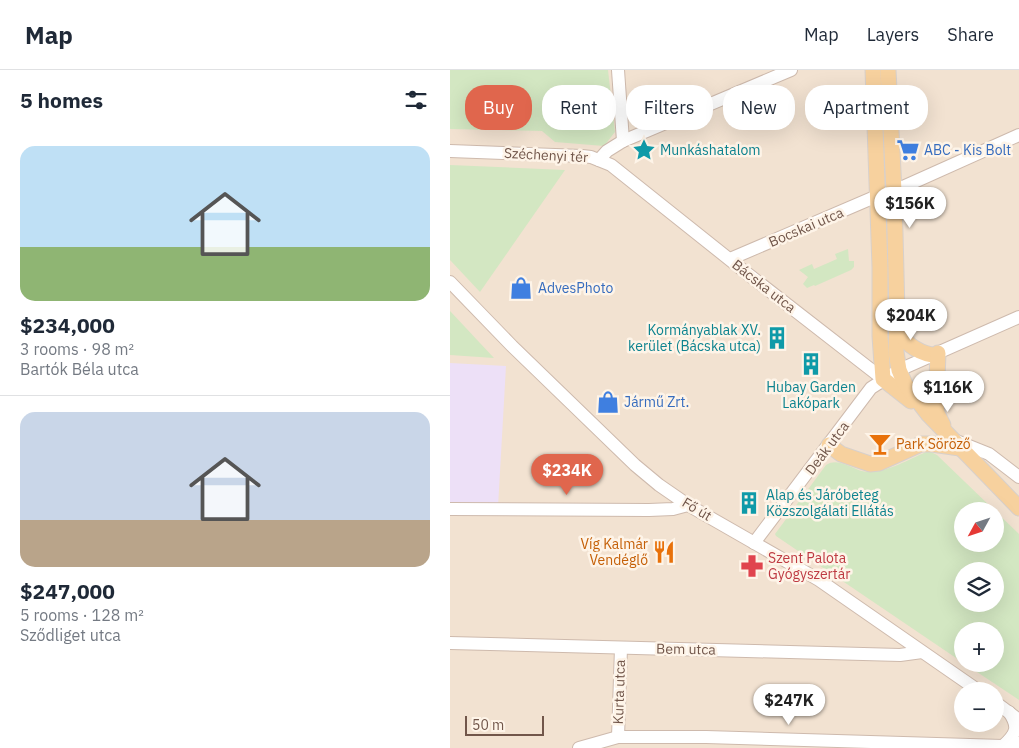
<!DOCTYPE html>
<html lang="en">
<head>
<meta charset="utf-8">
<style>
	:root { --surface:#fff; --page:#f6f6f7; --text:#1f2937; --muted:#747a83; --line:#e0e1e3; --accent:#e0664d }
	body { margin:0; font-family:"IBM Plex Sans",sans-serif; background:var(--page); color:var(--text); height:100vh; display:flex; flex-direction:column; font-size:19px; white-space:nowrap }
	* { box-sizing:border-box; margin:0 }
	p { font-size:16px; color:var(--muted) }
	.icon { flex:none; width:28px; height:28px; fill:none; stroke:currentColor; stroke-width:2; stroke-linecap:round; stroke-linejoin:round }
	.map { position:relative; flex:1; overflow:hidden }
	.drawer { display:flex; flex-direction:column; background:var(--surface); width:450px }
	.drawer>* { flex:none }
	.hud { position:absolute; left:15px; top:15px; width:475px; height:45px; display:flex; gap:10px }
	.needle { width:32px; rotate:230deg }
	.controls { position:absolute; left:504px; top:432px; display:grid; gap:10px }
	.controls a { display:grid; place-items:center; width:50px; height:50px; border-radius:50%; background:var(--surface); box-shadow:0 5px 20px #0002; font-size:25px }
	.scale { position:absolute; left:15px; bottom:12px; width:79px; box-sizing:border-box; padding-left:5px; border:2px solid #71564a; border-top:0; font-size:14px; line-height:18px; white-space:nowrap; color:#71564a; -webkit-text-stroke:4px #fef4e8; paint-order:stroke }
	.price { position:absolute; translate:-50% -42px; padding:0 11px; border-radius:18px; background:#fff; color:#222; font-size:16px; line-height:32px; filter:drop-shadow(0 1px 2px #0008) }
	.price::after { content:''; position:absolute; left:50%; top:30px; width:15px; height:11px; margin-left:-8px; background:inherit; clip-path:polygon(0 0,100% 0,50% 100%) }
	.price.selected { background:var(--accent); color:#fff }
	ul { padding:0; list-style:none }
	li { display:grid; align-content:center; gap:10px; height:265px; padding:0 20px }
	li+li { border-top:1px solid var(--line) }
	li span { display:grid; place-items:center; height:155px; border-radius:15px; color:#555 }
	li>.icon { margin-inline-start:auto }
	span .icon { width:90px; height:90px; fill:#fffc; stroke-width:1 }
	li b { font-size:21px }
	h2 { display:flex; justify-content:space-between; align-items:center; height:60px; padding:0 20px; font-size:21px }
	.chip { padding:0 18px; border-radius:20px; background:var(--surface); box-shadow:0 5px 20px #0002; font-size:18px; line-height:45px }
	.chip.selected { background:var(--accent); color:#fff }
	header { display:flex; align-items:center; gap:30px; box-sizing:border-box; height:70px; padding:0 25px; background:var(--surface); border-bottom:1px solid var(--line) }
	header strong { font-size:24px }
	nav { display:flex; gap:28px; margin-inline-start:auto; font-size:18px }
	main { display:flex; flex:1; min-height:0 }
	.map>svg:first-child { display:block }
	.residential { fill:#f2e2d1; fill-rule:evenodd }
	.education { fill:#ede0f7 }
	.green { fill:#d3e7c2; fill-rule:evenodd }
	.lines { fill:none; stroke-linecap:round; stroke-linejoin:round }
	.minor-casing { stroke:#cebaad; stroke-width:14 }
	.major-casing { stroke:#d7d0cc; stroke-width:17 }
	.minor { stroke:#fff; stroke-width:12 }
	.major { stroke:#f7d19e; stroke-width:15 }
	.labels { text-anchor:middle; stroke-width:5; stroke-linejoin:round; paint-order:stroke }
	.culture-label { font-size:14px; fill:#0d838f; stroke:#fef4e8; text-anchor:start }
	.shop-label { font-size:14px; fill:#366cbe; stroke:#fef4e8; text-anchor:start }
	.street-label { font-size:14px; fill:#71564a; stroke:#fef4e8 }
	.food-label { font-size:14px; fill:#c56008; stroke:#fef4e8; text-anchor:start }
	.health-label { font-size:14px; fill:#be3a42; stroke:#fef4e8; text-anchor:start }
</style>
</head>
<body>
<header>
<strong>Map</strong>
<nav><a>Map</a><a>Layers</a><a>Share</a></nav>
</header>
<main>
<section class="drawer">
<h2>5 homes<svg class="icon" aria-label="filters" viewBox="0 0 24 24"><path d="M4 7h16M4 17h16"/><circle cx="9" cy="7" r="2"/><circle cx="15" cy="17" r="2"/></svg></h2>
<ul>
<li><span style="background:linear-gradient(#bfe0f5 65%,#8fb573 0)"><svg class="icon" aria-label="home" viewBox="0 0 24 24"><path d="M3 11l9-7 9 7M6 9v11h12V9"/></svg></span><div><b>$234,000</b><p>3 rooms · 98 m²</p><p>Bartók Béla utca</p></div></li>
<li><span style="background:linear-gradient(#c9d6e8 70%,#b9a48a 0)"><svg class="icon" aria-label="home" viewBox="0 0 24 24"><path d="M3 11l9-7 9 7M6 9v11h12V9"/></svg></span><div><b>$247,000</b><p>5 rooms · 128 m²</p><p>Sződliget utca</p></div></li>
</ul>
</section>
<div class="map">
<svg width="569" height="678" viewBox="0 0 569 678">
	<rect width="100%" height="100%" fill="#fbf0e3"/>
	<path class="residential" d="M0,0H569V678H0ZM512,441H545V474H512ZM512,501H545V534H512ZM512,561H545V594H512ZM512,621H545V654H512Z"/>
	<path class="education" d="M0,293L56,296L48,437H0Z"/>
	<g class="green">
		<path d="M0,0H158L165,62L154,76L105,72L92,61L0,59Z"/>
		<path d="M0,95L115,100L30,222L0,190Z"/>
		<path d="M398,179L399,191H404V197L401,200L365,216L364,215L357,218L353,214L358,207L349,200L362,194L364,199L387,189L385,184Z"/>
		<path d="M0,241L44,288L0,285Z"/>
		<path d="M476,382H481L487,385L569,464V630L515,594H545V561H512V592L326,466L325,464L376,395C391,386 404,403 420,402C437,402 460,389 476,382ZM512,441H545V474H512ZM512,501H545V534H512Z"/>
	</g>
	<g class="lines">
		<defs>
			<g id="minor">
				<path d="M173,71L341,0"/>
				<path d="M0,81L132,86L141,87L161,95L294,201L433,309"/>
				<path d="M149,90L157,81L173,71L168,0"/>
				<path d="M280,189L427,126L444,121L569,65"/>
				<path d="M0,212L62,276L185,395L209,415L238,435L369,510L529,621"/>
				<path d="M504,370L539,384L569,407"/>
				<path d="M0,439L199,440L223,439L238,435"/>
				<path d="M304,473L421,318L449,300L569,247"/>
				<path d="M0,573L450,585L472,582"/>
				<path d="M545,632L565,647"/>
				<path d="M168,667L171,578"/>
				<path d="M553,676C567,663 569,657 559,642"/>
				<path d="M129,678L168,667H256L553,676L569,673"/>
			</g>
			<g id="major">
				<path d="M423,0L430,197V266L433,309L461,331"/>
				<path d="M438,0L444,121L447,244L446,282L449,300L455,314L478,344L569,438"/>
				<path d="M449,256C451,272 467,282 482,285"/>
				<path d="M488,283L486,335L487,343L493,355"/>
				<path d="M379,375L391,384L420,394L429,393L471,374H482L510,378"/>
			</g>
		</defs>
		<use href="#minor" class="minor-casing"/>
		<use href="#major" class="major-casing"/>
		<use href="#minor" class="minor"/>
		<use href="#major" class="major"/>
	</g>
	<defs>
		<symbol id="sight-bare" viewBox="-9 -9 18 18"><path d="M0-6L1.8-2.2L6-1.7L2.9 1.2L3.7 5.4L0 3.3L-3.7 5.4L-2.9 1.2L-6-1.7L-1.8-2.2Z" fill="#0f9aa8" stroke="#fef4e8" stroke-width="2.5" paint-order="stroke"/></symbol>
		<symbol id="supermarket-bare" viewBox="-9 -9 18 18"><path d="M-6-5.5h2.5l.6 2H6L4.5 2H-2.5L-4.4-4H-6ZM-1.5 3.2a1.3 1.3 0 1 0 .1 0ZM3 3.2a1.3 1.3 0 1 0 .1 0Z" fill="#3f7fe0" stroke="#fef4e8" stroke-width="2.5" paint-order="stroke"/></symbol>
		<symbol id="shop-bare" viewBox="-9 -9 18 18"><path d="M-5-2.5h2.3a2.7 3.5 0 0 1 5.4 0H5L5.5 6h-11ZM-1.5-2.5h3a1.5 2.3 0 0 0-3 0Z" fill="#3f7fe0" stroke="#fef4e8" stroke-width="2.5" paint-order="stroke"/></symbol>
		<symbol id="building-bare" viewBox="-9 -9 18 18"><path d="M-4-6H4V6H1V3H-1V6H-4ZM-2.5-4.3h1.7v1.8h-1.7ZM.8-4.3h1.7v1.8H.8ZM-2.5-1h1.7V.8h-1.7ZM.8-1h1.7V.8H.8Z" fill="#0f9aa8" stroke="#fef4e8" stroke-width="2.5" paint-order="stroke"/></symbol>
		<symbol id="bar-bare" viewBox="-9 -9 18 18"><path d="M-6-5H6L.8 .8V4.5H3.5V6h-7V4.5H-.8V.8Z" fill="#e8710a" stroke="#fef4e8" stroke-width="2.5" paint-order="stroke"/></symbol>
		<symbol id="restaurant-bare" viewBox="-9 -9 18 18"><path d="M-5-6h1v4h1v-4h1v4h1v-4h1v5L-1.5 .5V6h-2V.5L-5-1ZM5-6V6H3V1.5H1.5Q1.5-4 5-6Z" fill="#e8710a" stroke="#fef4e8" stroke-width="2.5" paint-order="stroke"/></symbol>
		<symbol id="pharmacy-bare" viewBox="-9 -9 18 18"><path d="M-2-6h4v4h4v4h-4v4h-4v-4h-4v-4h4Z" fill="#e0444e" stroke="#fef4e8" stroke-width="2.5" paint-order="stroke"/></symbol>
	</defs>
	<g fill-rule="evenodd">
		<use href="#sight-bare" x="178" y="64" width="32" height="32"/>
		<use href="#supermarket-bare" x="442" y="64" width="32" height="32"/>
		<use href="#shop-bare" x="55" y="202" width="32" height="32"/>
		<use href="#building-bare" x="311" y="252" width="32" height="32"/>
		<use href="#building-bare" x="345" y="278" width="32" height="32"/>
		<use href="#shop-bare" x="142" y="316" width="32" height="32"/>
		<use href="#bar-bare" x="414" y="358" width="32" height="32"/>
		<use href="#building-bare" x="283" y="417" width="32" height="32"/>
		<use href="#restaurant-bare" x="198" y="466" width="32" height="32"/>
		<use href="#pharmacy-bare" x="286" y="480" width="32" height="32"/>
	</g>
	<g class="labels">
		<g class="culture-label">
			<text x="210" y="85">Munkáshatalom</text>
			<text x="311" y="265" text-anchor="end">Kormányablak XV.<tspan x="311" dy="16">kerület (Bácska utca)</tspan></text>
			<text x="361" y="322" text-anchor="middle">Hubay Garden<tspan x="361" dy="16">Lakópark</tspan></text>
			<text x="316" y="430">Alap és Járóbeteg<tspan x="316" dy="16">Közszolgálati Ellátás</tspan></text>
		</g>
		<g class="shop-label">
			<text x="474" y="85">ABC - Kis Bolt</text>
			<text x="88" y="223">AdvesPhoto</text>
			<text x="174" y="337">Jármű Zrt.</text>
		</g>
		<g class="street-label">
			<text transform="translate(96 85) rotate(3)" y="5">Széchenyi tér</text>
			<text transform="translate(356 157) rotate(-23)" y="5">Bocskai utca</text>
			<text transform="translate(314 216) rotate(38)" y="5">Bácska utca</text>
			<text transform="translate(377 378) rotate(-53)" y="5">Deák utca</text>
			<text transform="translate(247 439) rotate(31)" y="5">Fő út</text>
			<text transform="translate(236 579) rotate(1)" y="5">Bem utca</text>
			<text transform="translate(169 622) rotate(-88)" y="5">Kurta utca</text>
		</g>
		<g class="food-label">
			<text x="446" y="379">Park Söröző</text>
			<text x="198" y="479" text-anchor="end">Víg Kalmár<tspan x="198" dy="16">Vendéglő</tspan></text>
		</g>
		<g class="health-label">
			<text x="318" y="493">Szent Palota<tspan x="318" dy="16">Gyógyszertár</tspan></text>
		</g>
	</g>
</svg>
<div class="controls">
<a><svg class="needle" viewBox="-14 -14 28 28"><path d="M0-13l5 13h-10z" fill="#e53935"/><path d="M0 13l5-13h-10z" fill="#747a83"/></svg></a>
<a><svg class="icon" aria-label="layers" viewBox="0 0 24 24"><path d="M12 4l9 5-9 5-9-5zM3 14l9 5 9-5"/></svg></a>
<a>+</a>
<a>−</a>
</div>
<div class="scale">50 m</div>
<b class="price" style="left:460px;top:159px">$156K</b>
<b class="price" style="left:461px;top:271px">$204K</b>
<b class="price" style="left:498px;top:343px">$116K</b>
<b class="price selected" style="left:117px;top:426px">$234K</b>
<b class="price" style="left:339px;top:656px">$247K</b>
<div class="hud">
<a class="chip selected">Buy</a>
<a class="chip">Rent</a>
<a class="chip">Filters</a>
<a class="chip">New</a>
<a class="chip">Apartment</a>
</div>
</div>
</main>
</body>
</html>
